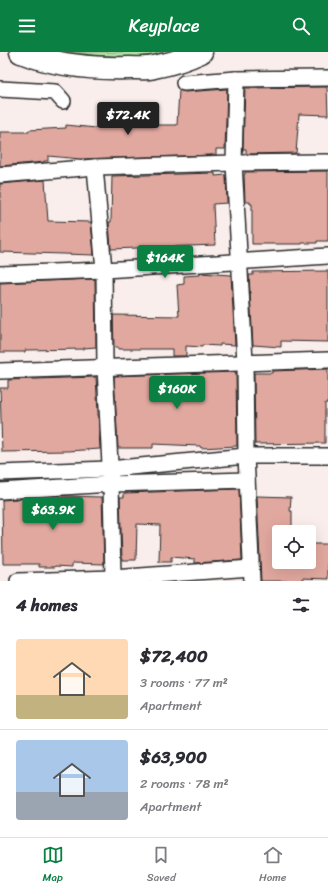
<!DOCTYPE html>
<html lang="en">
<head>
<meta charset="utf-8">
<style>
	:root { --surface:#fff; --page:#f7f7f7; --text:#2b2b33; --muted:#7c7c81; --line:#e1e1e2; --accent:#0b8043 }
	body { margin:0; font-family:Sriracha,sans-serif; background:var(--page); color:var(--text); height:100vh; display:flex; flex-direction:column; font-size:15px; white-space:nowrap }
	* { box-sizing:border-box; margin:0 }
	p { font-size:13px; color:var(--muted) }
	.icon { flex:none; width:22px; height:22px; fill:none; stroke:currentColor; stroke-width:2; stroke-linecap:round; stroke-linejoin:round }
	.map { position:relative; height:529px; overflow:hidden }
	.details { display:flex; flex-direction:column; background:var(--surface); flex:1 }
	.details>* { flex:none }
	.buttons { position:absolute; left:272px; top:473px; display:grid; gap:8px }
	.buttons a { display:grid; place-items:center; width:44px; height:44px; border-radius:4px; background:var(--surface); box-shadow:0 4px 16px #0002; font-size:20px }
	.price { position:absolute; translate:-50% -34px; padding:0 9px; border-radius:4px; background:var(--accent); color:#fff; font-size:13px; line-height:26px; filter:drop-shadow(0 1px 2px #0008) }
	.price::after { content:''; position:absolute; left:50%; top:24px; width:12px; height:9px; margin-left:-6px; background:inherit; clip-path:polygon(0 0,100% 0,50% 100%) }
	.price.active { background:#222; color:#fff }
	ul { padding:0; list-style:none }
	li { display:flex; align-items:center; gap:12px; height:100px; padding:0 16px }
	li+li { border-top:1px solid var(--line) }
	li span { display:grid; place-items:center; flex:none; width:112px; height:80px; border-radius:4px; color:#555 }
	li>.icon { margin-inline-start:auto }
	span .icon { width:48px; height:48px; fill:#fffc; stroke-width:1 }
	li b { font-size:17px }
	h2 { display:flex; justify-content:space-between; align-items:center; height:48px; padding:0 16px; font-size:17px }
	header { display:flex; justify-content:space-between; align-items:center; height:52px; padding:0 16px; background:var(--accent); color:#fff; font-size:18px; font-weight:600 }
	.dock { display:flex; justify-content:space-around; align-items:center; height:56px; border-top:1px solid var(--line); background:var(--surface); font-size:11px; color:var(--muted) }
	.dock a { display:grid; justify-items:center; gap:2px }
	.dock .active { color:var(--accent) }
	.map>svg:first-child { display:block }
	.green { fill:#b3e7a8; stroke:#6f896a }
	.building { fill:#e1a89f; stroke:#2b2b2b }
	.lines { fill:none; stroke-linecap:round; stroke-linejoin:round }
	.minor-casing { stroke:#2b2b2b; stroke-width:18 }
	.highway-casing { stroke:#2b2b2b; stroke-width:25 }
	.minor { stroke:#fff; stroke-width:15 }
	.highway { stroke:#fff; stroke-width:22 }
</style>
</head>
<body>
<header><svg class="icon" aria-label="menu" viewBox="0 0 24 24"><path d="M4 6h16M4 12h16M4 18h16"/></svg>Keyplace<svg class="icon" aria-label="search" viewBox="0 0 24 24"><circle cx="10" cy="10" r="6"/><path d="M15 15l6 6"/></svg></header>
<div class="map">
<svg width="328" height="529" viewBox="0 0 328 529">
	<rect width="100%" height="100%" fill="#f9eeec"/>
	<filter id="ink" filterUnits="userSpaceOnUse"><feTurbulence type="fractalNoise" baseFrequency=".025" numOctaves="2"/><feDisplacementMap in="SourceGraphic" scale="8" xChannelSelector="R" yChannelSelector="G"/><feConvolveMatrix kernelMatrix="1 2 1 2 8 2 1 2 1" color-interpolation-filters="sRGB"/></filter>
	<g filter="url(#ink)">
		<path class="green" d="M54,0H175C137,14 93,7 54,0Z"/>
		<g class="building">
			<path d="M327,35L328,63L299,62L296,101L246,102V97H243L245,36Z"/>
			<path d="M227,37L225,97H216V103L81,107L48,104V109H44V110L0,114V80H29V78L66,76V73L96,76L97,71L120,72V67H132V73H177L179,38L185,40Z"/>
			<path d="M328,119V189H317V191H302V192H252V152H250V150H245L244,122H245V120Z"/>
			<path d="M215,121V124L226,123L227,151L213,152L215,193L111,197L109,170H111L112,124Z"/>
			<path d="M45,128L48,169L91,170L94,203L0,200V132Z"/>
			<path d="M328,219V290L281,289V295L253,293L249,223H253V220Z"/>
			<path d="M200,221L231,223L235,293L220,292V294L202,293V295L186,294V304H172V297H118V295H114L113,263L179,264L177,233L184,232V224L200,223Z"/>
			<path d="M95,227L96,295L84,296V297L25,298V300H0V231Z"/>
			<path d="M328,317V351H325V391L255,392L254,321H272V319Z"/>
			<path d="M236,320L237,394L201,396L200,394L153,392V396H118L114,324Z"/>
			<path d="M96,325L100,397L68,399L2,400L0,336H8V328Z"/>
			<path d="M239,437L242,508L195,511V507L171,505V510H159L160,473L137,472L136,508H122L120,445H124V441Z"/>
			<path d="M61,444L102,445L104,512L72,511V515L55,514V515H39V512H3L2,448Z"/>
			<path d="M257,444L291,445L290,459H292V477L279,476V510H309V492H328V527L302,526V529H261Z"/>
		</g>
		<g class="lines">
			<defs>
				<g id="minor">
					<path d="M236,27L234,111L245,310L246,404L252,529"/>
					<path d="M184,31L236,27L328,26"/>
					<path d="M0,37L55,40L63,49"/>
					<path d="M95,115L104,218L105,315L111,432L113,526"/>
					<path d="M0,123L95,115L234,111L328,110"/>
					<path d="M0,222L104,218L328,204"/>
					<path d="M0,319L328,308"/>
					<path d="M0,421L109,417L246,404H328"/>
					<path d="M0,439L111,432L247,428"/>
					<path d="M18,529L113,526L251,516"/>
				</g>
				<path id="highway" d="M21,0C56,14 93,17 130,16C138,16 146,17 154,15C170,12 186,7 201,0"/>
			</defs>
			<use href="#minor" class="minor-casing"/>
			<use href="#highway" class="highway-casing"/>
			<use href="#minor" class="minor"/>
			<use href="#highway" class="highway"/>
		</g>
	</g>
</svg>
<div class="buttons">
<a><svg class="icon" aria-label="locate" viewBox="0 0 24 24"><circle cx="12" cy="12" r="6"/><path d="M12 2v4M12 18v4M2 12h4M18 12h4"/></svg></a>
</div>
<b class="price active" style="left:128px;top:84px">$72.4K</b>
<b class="price" style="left:165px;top:227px">$164K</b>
<b class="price" style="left:177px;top:358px">$160K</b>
<b class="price" style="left:53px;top:479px">$63.9K</b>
</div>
<section class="details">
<h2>4 homes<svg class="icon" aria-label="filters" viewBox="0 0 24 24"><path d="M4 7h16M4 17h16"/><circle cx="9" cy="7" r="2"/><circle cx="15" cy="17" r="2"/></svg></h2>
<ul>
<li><span style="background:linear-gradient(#ffd9b3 70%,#c2b280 0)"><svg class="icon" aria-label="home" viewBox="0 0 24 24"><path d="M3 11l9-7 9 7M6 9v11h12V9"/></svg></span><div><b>$72,400</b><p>3 rooms · 77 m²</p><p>Apartment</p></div></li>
<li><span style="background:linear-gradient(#a9c7e8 65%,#9aa5b1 0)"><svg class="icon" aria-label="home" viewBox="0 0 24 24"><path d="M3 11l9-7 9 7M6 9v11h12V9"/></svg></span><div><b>$63,900</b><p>2 rooms · 78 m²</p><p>Apartment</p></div></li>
</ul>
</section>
<nav class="dock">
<a class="active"><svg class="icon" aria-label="map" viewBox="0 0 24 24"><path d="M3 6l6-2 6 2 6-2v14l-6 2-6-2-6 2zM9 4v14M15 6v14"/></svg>Map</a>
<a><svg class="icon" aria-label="saved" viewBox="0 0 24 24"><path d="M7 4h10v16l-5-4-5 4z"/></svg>Saved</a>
<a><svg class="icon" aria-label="home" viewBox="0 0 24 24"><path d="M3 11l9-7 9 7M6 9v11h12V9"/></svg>Home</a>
</nav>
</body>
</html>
